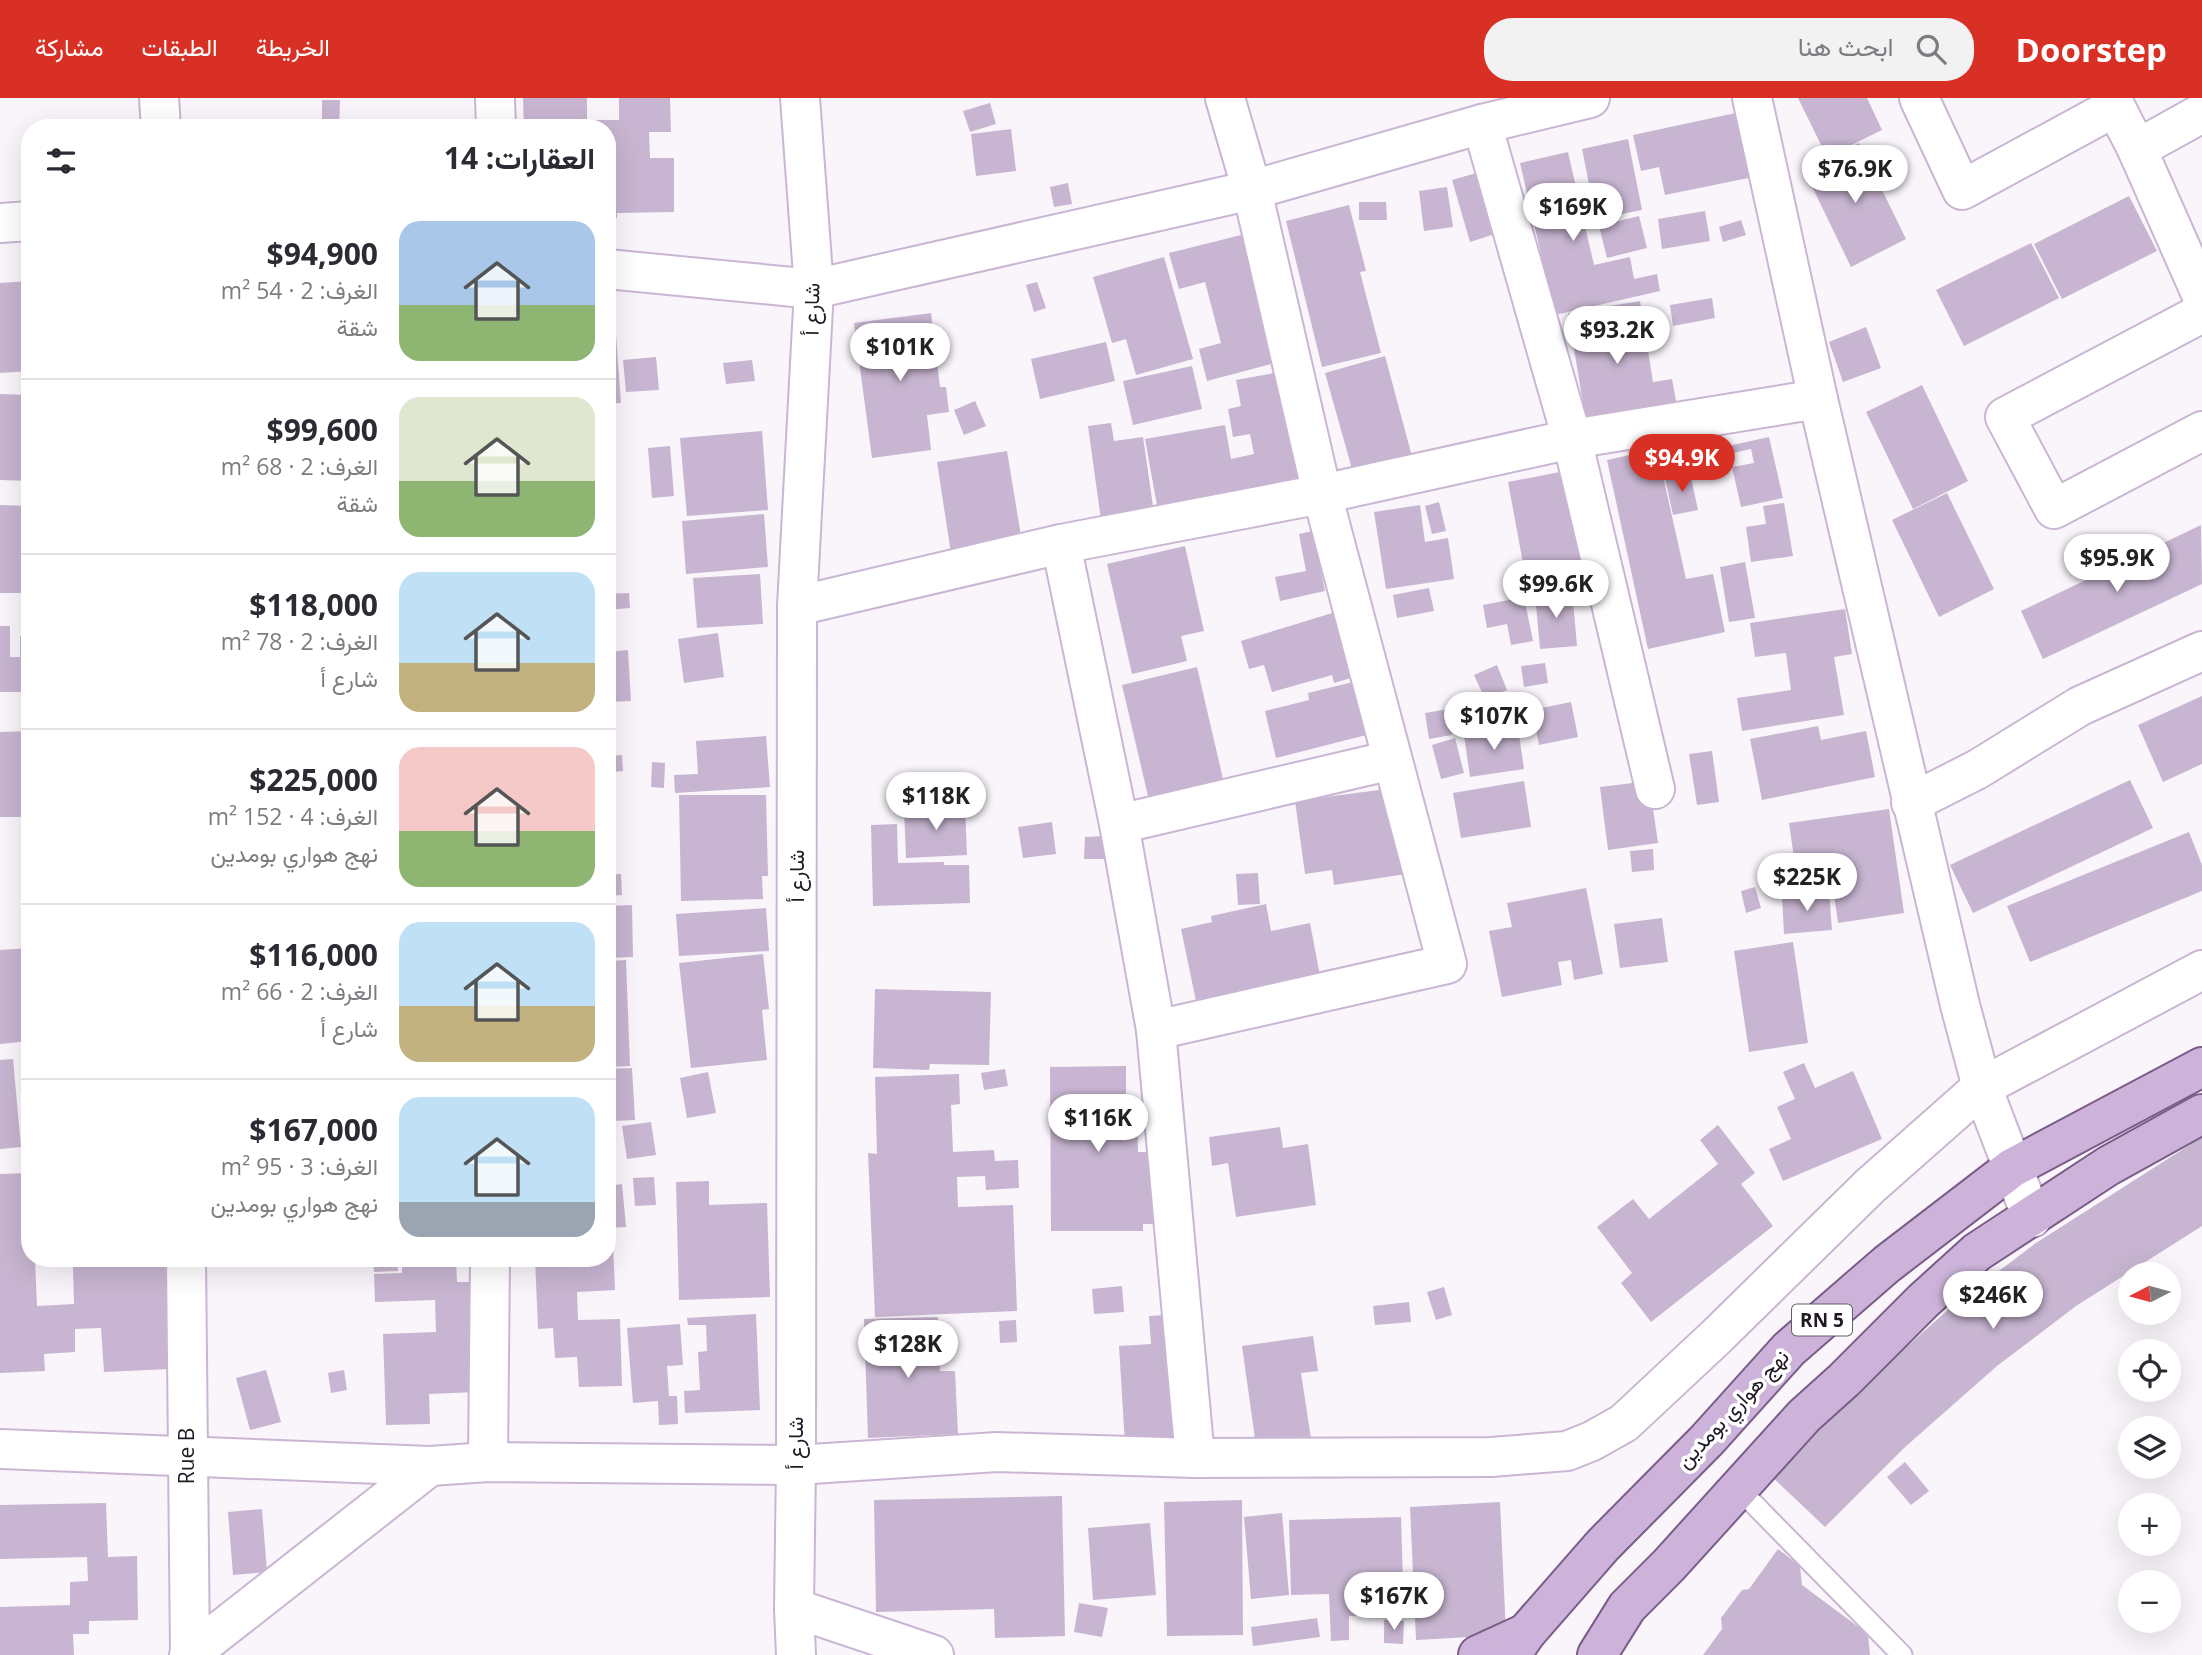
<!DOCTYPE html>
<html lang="ar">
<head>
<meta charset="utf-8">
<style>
	:root { --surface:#fff; --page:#f2f2f3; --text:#2b2b33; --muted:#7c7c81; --line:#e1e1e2; --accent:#d93025 }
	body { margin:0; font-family:"Open Sans",Vazirmatn,sans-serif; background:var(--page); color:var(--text); direction:rtl; height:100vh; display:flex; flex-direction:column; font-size:26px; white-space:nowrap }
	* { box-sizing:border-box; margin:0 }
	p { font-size:23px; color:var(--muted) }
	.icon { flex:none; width:38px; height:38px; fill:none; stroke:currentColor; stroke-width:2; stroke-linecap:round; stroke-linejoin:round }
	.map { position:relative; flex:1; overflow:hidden; direction:ltr }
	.details { position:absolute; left:21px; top:21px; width:595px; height:1148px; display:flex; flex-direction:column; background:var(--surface); border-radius:28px; box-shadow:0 7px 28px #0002; direction:rtl }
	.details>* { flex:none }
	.needle { width:46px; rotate:264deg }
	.fabs { position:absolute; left:2118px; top:1164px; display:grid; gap:14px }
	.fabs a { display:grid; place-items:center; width:63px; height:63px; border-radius:50%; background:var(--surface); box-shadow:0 7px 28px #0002; font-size:35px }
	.price { position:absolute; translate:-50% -60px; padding:0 16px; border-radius:24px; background:#fff; color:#222; font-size:23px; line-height:46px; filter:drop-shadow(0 2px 4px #0008) }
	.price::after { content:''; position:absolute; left:50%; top:42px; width:21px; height:16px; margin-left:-10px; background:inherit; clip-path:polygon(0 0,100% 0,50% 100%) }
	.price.on { background:var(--accent); color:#fff }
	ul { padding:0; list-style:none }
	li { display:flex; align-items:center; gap:21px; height:175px; padding:0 21px }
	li+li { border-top:2px solid var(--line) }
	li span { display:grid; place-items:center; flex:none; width:196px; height:140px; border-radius:21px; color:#555 }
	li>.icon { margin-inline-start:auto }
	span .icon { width:84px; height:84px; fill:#fffc; stroke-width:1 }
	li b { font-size:30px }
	h2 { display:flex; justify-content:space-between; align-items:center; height:84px; padding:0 21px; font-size:30px }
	header { display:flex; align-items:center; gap:42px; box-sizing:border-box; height:98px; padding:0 35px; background:var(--accent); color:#fff }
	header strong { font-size:33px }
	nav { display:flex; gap:38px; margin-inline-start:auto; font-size:24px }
	.search { width:490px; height:63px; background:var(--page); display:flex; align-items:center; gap:18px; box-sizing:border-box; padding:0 24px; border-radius:28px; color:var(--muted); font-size:26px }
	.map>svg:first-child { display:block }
	.building { fill:#c8b5d1 }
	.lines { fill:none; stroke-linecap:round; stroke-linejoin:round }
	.service-casing { stroke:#cab6d3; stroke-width:23 }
	.minor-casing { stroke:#cab6d3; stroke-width:42 }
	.tertiary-casing { stroke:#cab6d3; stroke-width:42 }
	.primary-casing { stroke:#7a5c89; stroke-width:42 }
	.service { stroke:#fff; stroke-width:19 }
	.minor { stroke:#fff; stroke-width:38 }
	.tertiary { stroke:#fff; stroke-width:38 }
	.primary { stroke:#cdb3d9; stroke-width:38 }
	.labels { text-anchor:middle; stroke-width:7; stroke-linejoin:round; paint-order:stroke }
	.shield { fill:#fff; stroke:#635e66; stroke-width:2 }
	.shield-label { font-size:19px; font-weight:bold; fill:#201924 }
	.street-label { font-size:21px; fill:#201924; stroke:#fff }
</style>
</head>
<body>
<header>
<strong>Doorstep</strong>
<div class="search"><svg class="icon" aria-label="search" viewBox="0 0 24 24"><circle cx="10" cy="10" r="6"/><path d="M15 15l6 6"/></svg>ابحث هنا</div>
<nav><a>الخريطة</a><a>الطبقات</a><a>مشاركة</a></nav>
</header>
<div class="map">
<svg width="2202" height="1557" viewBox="0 0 2202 1557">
	<rect width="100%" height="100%" fill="#f9f5fb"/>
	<g class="building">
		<path d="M523,0H587V22H619V0H670L671,34H649L650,60H674V114L617,115V120H607V30H524Z"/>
		<path d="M1798,0H1867L1882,32L1827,59Z"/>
		<path d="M322,2H340L339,30H322Z"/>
		<path d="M990,5L996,26L970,34L963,13Z"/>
		<path d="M1745,13L1758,78L1665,97L1659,69L1641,73L1633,37Z"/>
		<path d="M1011,31L1016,73L976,78L971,36Z"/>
		<path d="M1628,41L1642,112L1596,121L1582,51Z"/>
		<path d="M1859,45L1906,141L1851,169L1804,72Z"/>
		<path d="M1568,54L1594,167L1630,159L1634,181L1657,176L1660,193L1555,217L1520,65Z"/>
		<path d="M1480,74L1498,135L1470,144L1452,82Z"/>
		<path d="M1068,85L1072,106L1054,109L1050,89Z"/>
		<path d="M1447,89L1453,129L1424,133L1419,93Z"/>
		<path d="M2129,98L2157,153L2062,201L2034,146Z"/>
		<path d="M1359,104H1386L1387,122H1359Z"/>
		<path d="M1349,107L1366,173L1360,174L1381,255L1322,269L1286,123Z"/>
		<path d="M1705,113L1710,143L1662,151L1658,121Z"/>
		<path d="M1639,118L1647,150L1607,160L1599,128Z"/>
		<path d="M1741,122L1746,137L1723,144L1719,129Z"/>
		<path d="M1249,135L1282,263L1207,283L1199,251L1221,245L1205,184L1179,191L1169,155Z"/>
		<path d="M2031,145L2059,200L1964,248L1936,192Z"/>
		<path d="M1164,159L1193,261L1136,277L1126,241L1112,245L1093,179Z"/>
		<path d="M30,183V273L0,275V185Z"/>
		<path d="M1037,184L1046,210L1034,214L1026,187Z"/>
		<path d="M1712,200L1715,220L1673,228L1670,207Z"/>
		<path d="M1640,203L1653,284L1672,281L1678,314L1587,329L1568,215Z"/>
		<path d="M931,215L940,289H946L949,314L927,317L931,352L872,360L854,225Z"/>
		<path d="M607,223H615L621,305L607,306Z"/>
		<path d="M1866,229L1881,270L1843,284L1829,244Z"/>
		<path d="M1106,244L1115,283L1040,301L1031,261Z"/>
		<path d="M1385,258L1413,362L1354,378L1325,275Z"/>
		<path d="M656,259L659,292L626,294L623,262Z"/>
		<path d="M752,262L755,283L726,286L723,265Z"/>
		<path d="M1192,268L1202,311L1133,327L1123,283Z"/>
		<path d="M1285,273L1307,385L1158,413L1145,341L1225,327L1231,361L1254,356L1250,336L1233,339L1228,311L1241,308L1236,282Z"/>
		<path d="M1922,287L1968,383L1913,411L1866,314Z"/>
		<path d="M0,296L27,297L26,316L30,317V383L0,382Z"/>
		<path d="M975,303L986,328L964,337L954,312Z"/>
		<path d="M1111,325L1114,343L1143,339L1155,422L1102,429L1088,328Z"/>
		<path d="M762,333L768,412L687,418L680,340Z"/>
		<path d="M1769,339L1783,400L1741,409L1732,369L1754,365L1751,351L1729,356L1728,348Z"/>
		<path d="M670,348L674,398L652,400L648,350Z"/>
		<path d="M1657,351L1686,481L1713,476L1725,534L1648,551L1607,362Z"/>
		<path d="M1007,353L1022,444L951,455L937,364Z"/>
		<path d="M1575,371L1596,480L1565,486L1562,469L1525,476L1508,384Z"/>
		<path d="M1690,375L1698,412L1673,417L1665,380Z"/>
		<path d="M1947,395L1994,491L1939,519L1892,422Z"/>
		<path d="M1439,404L1446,433L1432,436L1425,408Z"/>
		<path d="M1784,405L1793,458L1751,464L1746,429L1766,426L1763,408Z"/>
		<path d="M0,407L30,408V495H0Z"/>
		<path d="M1420,407L1425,444L1448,440L1454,481L1386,491L1374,414Z"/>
		<path d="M764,416L768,469L686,476L682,423Z"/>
		<path d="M2201,427L2202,486L2043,561L2021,513Z"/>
		<path d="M1313,433L1325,493L1280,503L1275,479L1306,473L1299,436Z"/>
		<path d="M1185,448L1204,533L1181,538L1187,563L1132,576L1107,466Z"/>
		<path d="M607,464H613L610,494H607Z"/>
		<path d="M1745,464L1755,520L1729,524L1720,469Z"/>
		<path d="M760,476L763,526L697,530L693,480Z"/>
		<path d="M1429,490L1434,513L1397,520L1393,497Z"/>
		<path d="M1572,492L1577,548L1540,551L1535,496Z"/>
		<path d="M629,495L630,510L607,512V496Z"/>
		<path d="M1524,499L1533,543L1511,547L1507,526L1487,530L1483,507Z"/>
		<path d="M1845,511L1852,556L1834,559L1844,617L1742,633L1737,600L1791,592L1786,555L1755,559L1750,525Z"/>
		<path d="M1342,512L1361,577L1334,585L1332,577L1272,594L1264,567L1249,571L1241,543Z"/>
		<path d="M0,528H10V559H20V538H30V594H0Z"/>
		<path d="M718,535L724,579L684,585L678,541Z"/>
		<path d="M628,552L631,603L607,604V554Z"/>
		<path d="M1545,565L1548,585L1524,589L1521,568Z"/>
		<path d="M1497,567L1507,592L1485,601L1474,577Z"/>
		<path d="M1197,569L1223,681L1148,698L1122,587Z"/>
		<path d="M1365,581L1378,634L1276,660L1265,613L1309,602L1308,595Z"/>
		<path d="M2202,598V666L2163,684L2138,627Z"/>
		<path d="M1523,601L1526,625L1459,634L1456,610Z"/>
		<path d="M1571,604L1578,639L1539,647L1532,612Z"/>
		<path d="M1448,611L1452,637L1429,641L1425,615Z"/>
		<path d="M1818,628L1821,642L1866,633L1875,679L1762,702L1750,641Z"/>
		<path d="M1518,630L1524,671L1470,679L1464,637Z"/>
		<path d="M30,633V719H0V634Z"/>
		<path d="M766,638L770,689L675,695L674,677L698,676L696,643Z"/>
		<path d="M1455,640L1464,675L1441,681L1432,647Z"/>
		<path d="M1712,653L1719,704L1697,707L1689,656Z"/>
		<path d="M622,657L623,673L607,675V658Z"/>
		<path d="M652,664L665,665L664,690L651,689Z"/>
		<path d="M2130,682L2153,730L1973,815L1950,767Z"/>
		<path d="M1524,683L1531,729L1461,740L1453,695Z"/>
		<path d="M1649,683L1658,745L1608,752L1600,689Z"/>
		<path d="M1394,690L1406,776L1334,787L1332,772L1305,776L1295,703Z"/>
		<path d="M679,697H766L768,778H762L763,801L681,803Z"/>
		<path d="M965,708L967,757L906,760L904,711Z"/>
		<path d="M1889,711L1904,815L1838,825L1829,761L1795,766L1789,725Z"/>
		<path d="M1052,724L1056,756L1023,760L1018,729Z"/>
		<path d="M897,726L898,765L944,764V767H969L970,805L873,808L871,727Z"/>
		<path d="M607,734H615L616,751L607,752Z"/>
		<path d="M2189,734L2202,767V793L2030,864L2007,808Z"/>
		<path d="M1105,738L1104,761H1084L1085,739Z"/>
		<path d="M1653,751L1654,772L1632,774L1630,753Z"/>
		<path d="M1258,775L1260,806L1238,807L1236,776Z"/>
		<path d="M621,776L622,797L607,798V777Z"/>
		<path d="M1755,789L1761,810L1746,815L1741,793Z"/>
		<path d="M1586,790L1603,876L1574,882L1571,862L1558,864L1562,887L1502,899L1489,833L1512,829L1507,805Z"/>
		<path d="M1829,794L1832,832L1784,836L1782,798Z"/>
		<path d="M1266,806L1271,833L1310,825L1321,883L1197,908L1181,831L1212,824L1211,818Z"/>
		<path d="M632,807L633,859L607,860V808Z"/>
		<path d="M766,810L769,853L679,858L676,816Z"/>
		<path d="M1662,820L1668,864L1620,870L1614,826Z"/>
		<path d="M1793,844L1808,945L1749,954L1734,853Z"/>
		<path d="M30,850V943L0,946V852Z"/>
		<path d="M763,856L769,911L762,912L767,962L691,970L679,865Z"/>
		<path d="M626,862L630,968L607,969V863Z"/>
		<path d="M875,891L991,894L989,967L930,966L929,972L873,970Z"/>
		<path d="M13,961L21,1049L0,1051V962Z"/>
		<path d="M1804,965L1815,990L1853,973L1882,1041L1783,1083L1769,1051L1791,1041L1777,1009L1795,1001L1783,974Z"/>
		<path d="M1126,968V1002H1137L1138,1054H1155V1126H1143V1133H1051L1050,969Z"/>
		<path d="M632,970L635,1022L612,1023L615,1079H607V971Z"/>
		<path d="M1005,971L1008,988L984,992L981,975Z"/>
		<path d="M708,974L716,1015L687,1020L680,980Z"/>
		<path d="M959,976L960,1006L951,1007L953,1054L994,1052L995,1063L1018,1062L1019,1090L986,1092L985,1078L957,1079L958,1109L1013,1107L1017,1213L875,1219L868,1055L877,1056L875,979Z"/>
		<path d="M651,1024L656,1057L627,1061L622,1028Z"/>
		<path d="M1718,1027L1755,1075L1741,1086L1773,1128L1651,1224L1621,1185L1632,1175L1597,1129L1633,1101L1649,1121L1718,1066L1700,1042Z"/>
		<path d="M1280,1029L1283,1050L1308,1046L1316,1107L1236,1119L1228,1065L1212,1068L1209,1039Z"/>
		<path d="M2202,1039V1128L2076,1208L1997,1268L1904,1350L1825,1429L1771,1378L1855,1295L1950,1210L2036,1145Z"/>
		<path d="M30,1075V1160H35L37,1208L74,1206L73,1168L165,1164L170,1271L104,1274L101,1230L75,1231V1254L44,1256L45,1273L0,1275V1076Z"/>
		<path d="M654,1079L656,1107L635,1108L633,1080Z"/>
		<path d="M709,1083V1107L767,1105L770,1199L679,1202L676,1084Z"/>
		<path d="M622,1086L626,1129L607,1130V1088Z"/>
		<path d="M607,1146H613L615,1192L577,1194L578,1222L620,1221L622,1288L579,1289L577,1259L555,1260L553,1230L538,1231L535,1160H607Z"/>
		<path d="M373,1160H397L398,1173L374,1174Z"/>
		<path d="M402,1160H456L457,1184H472L476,1294L429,1296L430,1326L386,1327L383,1236L436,1234L435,1202L375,1204L374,1176L402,1175Z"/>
		<path d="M1122,1188L1124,1214L1094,1216L1092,1191Z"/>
		<path d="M1444,1189L1452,1217L1436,1222L1427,1194Z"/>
		<path d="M1409,1204L1411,1224L1375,1227L1373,1208Z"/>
		<path d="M756,1216L760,1312L685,1315L684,1293L700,1292L698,1254L707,1253L706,1227H688L687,1220Z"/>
		<path d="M1181,1216L1189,1342L1125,1346L1119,1248L1151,1246L1149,1218Z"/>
		<path d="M938,1219L940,1273H955L958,1336L868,1340L864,1221Z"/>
		<path d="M1016,1222L1017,1244L1000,1245L999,1223Z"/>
		<path d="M680,1226L683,1267L667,1268L669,1298H677L678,1326L659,1327L658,1303L633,1305L627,1230Z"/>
		<path d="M1313,1238L1318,1273L1301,1275L1312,1347L1257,1355L1242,1248Z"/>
		<path d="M266,1272L281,1324L250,1332L236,1280Z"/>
		<path d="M344,1272L347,1292L331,1295L328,1275Z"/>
		<path d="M1905,1364L1929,1393L1911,1407L1887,1379Z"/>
		<path d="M1062,1398L1065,1538L995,1540L994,1511L876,1514L874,1402Z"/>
		<path d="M1242,1402L1243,1537L1167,1538L1164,1404Z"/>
		<path d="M1500,1404L1506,1537L1416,1542L1410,1409Z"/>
		<path d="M106,1405L108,1459L137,1458L138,1522L89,1523V1536H73L74,1557H0V1509L70,1507V1484L88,1483L87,1459L0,1461V1407Z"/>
		<path d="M262,1411L267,1474L233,1477L228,1414Z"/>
		<path d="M1282,1415L1289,1497L1251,1501L1244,1419Z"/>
		<path d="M1401,1419L1404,1517L1349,1518V1542L1331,1543L1329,1496L1291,1497L1289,1422Z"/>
		<path d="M1150,1425L1156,1497L1093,1502L1088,1430Z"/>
		<path d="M1778,1451L1800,1468L1802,1487L1868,1536L1870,1557H1703L1722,1531L1721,1520L1742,1492L1749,1491Z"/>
		<path d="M1079,1505L1108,1510L1102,1539L1074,1534Z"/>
		<path d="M1317,1520L1320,1539L1253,1548L1251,1529Z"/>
		<path d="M1384,1522L1404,1523L1403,1546L1384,1545Z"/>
	</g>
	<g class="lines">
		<defs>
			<path id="service" d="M1739,1391L1902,1557"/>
			<g id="minor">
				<path d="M159,0L161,30"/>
				<path d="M495,0L496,30"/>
				<path d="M1752,0L1818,301L1960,907L1982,989L2032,1120"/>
				<path d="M1919,0L1962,92L2115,9"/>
				<path d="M2111,0L2137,51L2202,198"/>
				<path d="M1482,26L1572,341L1655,691"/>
				<path d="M2137,51L2202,15"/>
				<path d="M0,125L30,123"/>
				<path d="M607,171L814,191L1252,92L1482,26L1590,0"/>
				<path d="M2202,215L2005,319L2054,411L2202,333"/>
				<path d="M1061,446L1119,726L1156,932L1195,1360"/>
				<path d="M797,508L1061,446L1322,396L1572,341L1818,301"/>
				<path d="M1911,705L1978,671L2080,608L2202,553"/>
				<path d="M1119,726L1392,662"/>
				<path d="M1156,932L1447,866L1322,396L1252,92L1225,0"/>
				<path d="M186,1160L190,1556"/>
				<path d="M488,1364L490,1160"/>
				<path d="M796,1367L997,1354L1195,1360L1491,1359L1567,1353L1592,1343L1624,1325L1716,1239L1870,1088L1982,989L2202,872"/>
				<path d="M794,1510L934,1557"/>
				<path d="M189,1557L430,1368"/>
			</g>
			<g id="tertiary">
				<path d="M0,1351L430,1368L488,1364L796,1367"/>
				<path d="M796,1557L794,1510L796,1367L797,508L814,191L800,0"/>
			</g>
			<g id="primary">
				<path d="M1478,1557L1526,1535"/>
				<path d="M1511,1557L1526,1535L1603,1447L1707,1342L1789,1251L1887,1166L2012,1070L2202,969"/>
				<path d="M1597,1557L1627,1509L1669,1467L1804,1318L1844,1282L1923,1203L1977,1154L2108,1068L2202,1016"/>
			</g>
		</defs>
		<use href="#service" class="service-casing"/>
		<use href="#minor" class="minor-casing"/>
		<use href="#tertiary" class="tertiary-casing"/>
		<use href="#primary" class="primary-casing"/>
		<use href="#service" class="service"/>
		<use href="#minor" class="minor"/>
		<use href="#tertiary" class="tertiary"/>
		<use href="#primary" class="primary"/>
	</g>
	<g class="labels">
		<rect class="shield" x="1792" y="1206.5" width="60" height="31" rx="5"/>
		<g class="shield-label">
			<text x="1822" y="1229">RN 5</text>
		</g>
		<g class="street-label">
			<text transform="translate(812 211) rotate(-89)" y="7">شارع أ</text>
			<text transform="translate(797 778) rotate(-90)" y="7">شارع أ</text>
			<text transform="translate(1733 1311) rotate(-47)" y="7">نهج هواري بومدين</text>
			<text transform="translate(796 1345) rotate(-90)" y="7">شارع أ</text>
			<text transform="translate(187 1358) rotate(-90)" y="7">Rue B</text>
		</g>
	</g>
</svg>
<div class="fabs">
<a><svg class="needle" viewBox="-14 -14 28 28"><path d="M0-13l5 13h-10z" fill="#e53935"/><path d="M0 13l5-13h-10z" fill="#7c7c81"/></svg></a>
<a><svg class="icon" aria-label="locate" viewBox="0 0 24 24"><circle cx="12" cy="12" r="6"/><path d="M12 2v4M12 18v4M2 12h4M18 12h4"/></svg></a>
<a><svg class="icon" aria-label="layers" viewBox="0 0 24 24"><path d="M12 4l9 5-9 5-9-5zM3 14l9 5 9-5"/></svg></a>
<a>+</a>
<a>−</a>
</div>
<b class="price" style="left:1855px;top:107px">$76.9K</b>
<b class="price" style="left:1573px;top:145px">$169K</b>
<b class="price" style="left:1617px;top:268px">$93.2K</b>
<b class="price" style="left:900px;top:285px">$101K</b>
<b class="price on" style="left:1682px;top:396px">$94.9K</b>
<b class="price" style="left:2117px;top:496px">$95.9K</b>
<b class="price" style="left:1556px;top:522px">$99.6K</b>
<b class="price" style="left:1494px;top:654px">$107K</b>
<b class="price" style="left:936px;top:734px">$118K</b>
<b class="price" style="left:1807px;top:815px">$225K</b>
<b class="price" style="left:1098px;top:1056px">$116K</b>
<b class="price" style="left:1993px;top:1233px">$246K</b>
<b class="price" style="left:908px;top:1282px">$128K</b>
<b class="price" style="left:1394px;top:1534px">$167K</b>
<section class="details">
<h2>العقارات: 14<svg class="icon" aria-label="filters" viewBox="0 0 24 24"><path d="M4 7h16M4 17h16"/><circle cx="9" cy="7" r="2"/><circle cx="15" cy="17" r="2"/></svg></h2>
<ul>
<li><span style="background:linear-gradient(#a9c7e8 60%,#8fb573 0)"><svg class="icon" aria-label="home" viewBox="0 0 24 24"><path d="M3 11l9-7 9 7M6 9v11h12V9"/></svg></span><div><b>$94,900</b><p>الغرف: 2 · 54 m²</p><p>شقة</p></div></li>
<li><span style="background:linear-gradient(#dfe7d0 60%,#8fb573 0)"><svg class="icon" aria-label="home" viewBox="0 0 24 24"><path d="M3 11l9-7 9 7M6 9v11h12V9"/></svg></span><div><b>$99,600</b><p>الغرف: 2 · 68 m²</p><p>شقة</p></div></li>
<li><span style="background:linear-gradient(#bfe0f5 65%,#c2b280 0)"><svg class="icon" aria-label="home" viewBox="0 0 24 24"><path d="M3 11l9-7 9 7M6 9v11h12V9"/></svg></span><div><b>$118,000</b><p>الغرف: 2 · 78 m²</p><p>شارع أ</p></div></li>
<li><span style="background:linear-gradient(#f6c9c9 60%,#8fb573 0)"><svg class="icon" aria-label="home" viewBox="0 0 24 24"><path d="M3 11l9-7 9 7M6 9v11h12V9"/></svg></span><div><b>$225,000</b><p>الغرف: 4 · 152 m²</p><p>نهج هواري بومدين</p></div></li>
<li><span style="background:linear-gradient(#bfe0f5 60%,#c2b280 0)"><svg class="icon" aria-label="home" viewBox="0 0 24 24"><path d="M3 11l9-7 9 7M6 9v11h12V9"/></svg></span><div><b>$116,000</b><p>الغرف: 2 · 66 m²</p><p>شارع أ</p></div></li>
<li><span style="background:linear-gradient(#bfe0f5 75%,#9aa5b1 0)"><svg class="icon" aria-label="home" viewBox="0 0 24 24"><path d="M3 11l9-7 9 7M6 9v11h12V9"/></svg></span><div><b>$167,000</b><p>الغرف: 3 · 95 m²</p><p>نهج هواري بومدين</p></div></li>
</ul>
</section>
</div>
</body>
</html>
